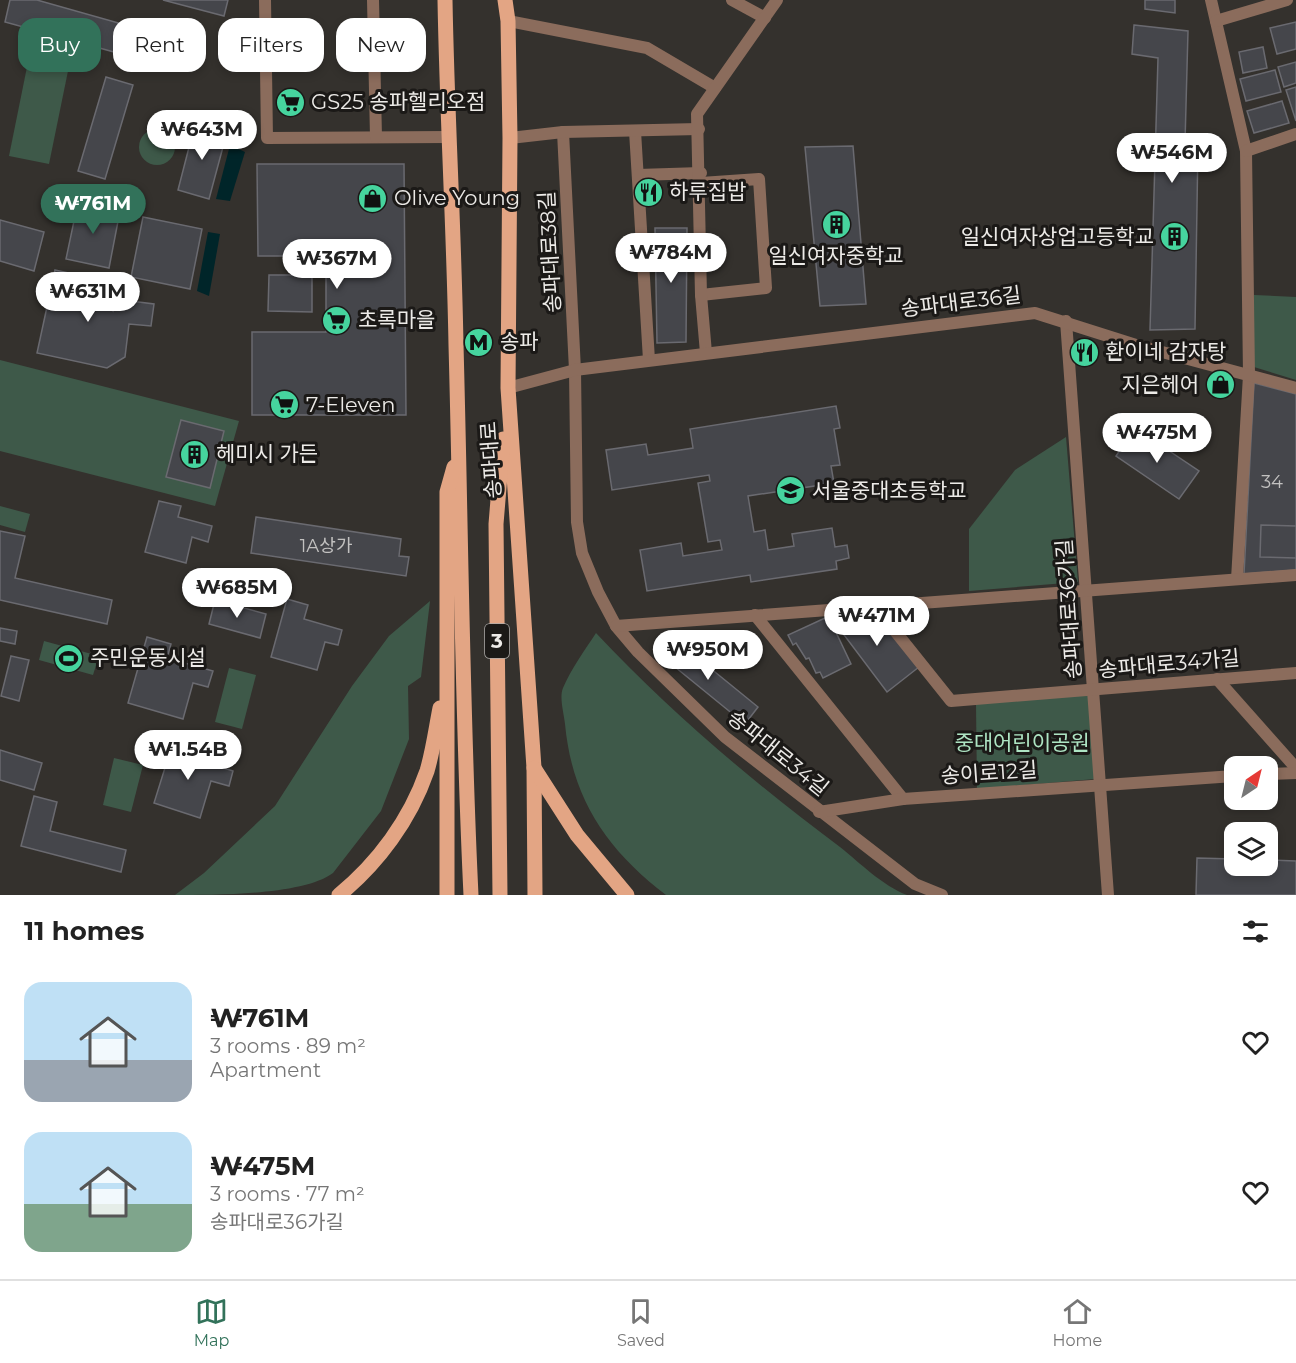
<!DOCTYPE html>
<html lang="en">
<head>
<meta charset="utf-8">
<style>
	:root { --surface:#fff; --page:#f6f6f6; --text:#222; --muted:#767676; --line:#e0e0e0; --accent:#32725a }
	body { margin:0; font-family:Montserrat,"Noto Sans KR",sans-serif; background:var(--page); color:var(--text); height:100vh; display:flex; flex-direction:column; font-size:22px; white-space:nowrap }
	* { box-sizing:border-box; margin:0 }
	p { font-size:20px; color:var(--muted) }
	.icon { flex:none; width:33px; height:33px; fill:none; stroke:currentColor; stroke-width:2; stroke-linecap:round; stroke-linejoin:round }
	.map { position:relative; height:895px; overflow:hidden }
	.drawer { display:flex; flex-direction:column; background:var(--surface); flex:1 }
	.drawer>* { flex:none }
	.guide { position:absolute; left:18px; top:18px; width:600px; height:54px; display:flex; gap:12px }
	.needle { width:39px; rotate:35deg }
	.fabs { position:absolute; left:1224px; top:756px; display:grid; gap:12px }
	.fabs a { display:grid; place-items:center; width:54px; height:54px; border-radius:12px; background:var(--surface); box-shadow:0 3px 9px #0003; font-size:30px }
	.price { position:absolute; translate:-50% -51px; padding:0 14px; border-radius:21px; background:#fff; color:#222; font-size:20px; line-height:39px; filter:drop-shadow(0 2px 3px #0008) }
	.price::after { content:''; position:absolute; left:50%; top:36px; width:18px; height:14px; margin-left:-9px; background:inherit; clip-path:polygon(0 0,100% 0,50% 100%) }
	.price.on { background:var(--accent); color:#fff }
	ul { padding:0; list-style:none }
	li { display:flex; align-items:center; gap:18px; height:150px; padding:0 24px }
	li span { display:grid; place-items:center; flex:none; width:168px; height:120px; border-radius:18px; color:#555 }
	li>.icon { margin-inline-start:auto }
	span .icon { width:72px; height:72px; fill:#fffc; stroke-width:1 }
	li b { font-size:26px }
	h2 { display:flex; justify-content:space-between; align-items:center; height:72px; padding:0 24px; font-size:26px }
	.pill { padding:0 21px; border-radius:18px; background:var(--surface); box-shadow:0 3px 9px #0003; font-size:21px; line-height:54px }
	.pill.on { background:var(--accent); color:#fff }
	.tabs { display:flex; justify-content:space-around; align-items:center; height:84px; border-top:2px solid var(--line); background:var(--surface); font-size:16px; color:var(--muted) }
	.tabs a { display:grid; justify-items:center; gap:3px }
	.tabs .on { color:var(--accent) }
	.map>svg:first-child { display:block }
	.green { fill:#3e5949 }
	.water { fill:#002529 }
	.building { fill:#45464b; stroke:#6a6a70; stroke-width:1.5 }
	.lines { fill:none; stroke-linecap:round; stroke-linejoin:round }
	.minor { stroke:#8b6c5c; stroke-width:12 }
	.primary { stroke:#e3a584; stroke-width:15 }
	.labels { text-anchor:middle; stroke-width:6; stroke-linejoin:round; paint-order:stroke }
	.number-label { font-size:18px; fill:#c2c1c0 }
	.shield { fill:#1b1917; stroke:#adaba9; stroke-width:1.5 }
	.shield-label { font-size:20px; font-weight:bold; fill:#eceae7 }
	.poi-label { font-size:21px; fill:#eceae7; stroke:#1b1917; text-anchor:start }
	.street-label { font-size:21px; fill:#eceae7; stroke:#1b1917 }
	.park-label { font-size:21px; fill:#aee4c3; stroke:#1b1917 }
</style>
</head>
<body>
<div class="map">
<svg width="1296" height="895" viewBox="0 0 1296 895">
	<rect width="100%" height="100%" fill="#34312d"/>
	<g class="green">
		<path d="M28,62L68,71L49,164L9,156Z"/>
		<circle cx="157" cy="147" r="18"/>
		<path d="M1254,295L1296,297V380L1254,367Z"/>
		<path d="M0,360L239,421L215,506L0,451Z"/>
		<path d="M1066,437L1078,582L969,591V529L1015,470Z"/>
		<path d="M0,506L30,514L25,532L0,525Z"/>
		<path d="M430,601L421,677L408,686L409,739L381,811L333,873C304,895 218,895 175,895L204,873L275,806L352,686L389,636Z"/>
		<path d="M596,633C670,712 753,782 840,847C860,863 883,886 907,895H666C607,850 572,799 565,724C564,714 559,697 563,688C571,669 585,650 596,633Z"/>
		<path d="M44,641L99,656L93,675L39,660Z"/>
		<path d="M229,668L256,675L242,729L215,722Z"/>
		<path d="M1089,695L1095,779L977,789L976,704Z"/>
		<path d="M114,758L143,765L131,812L103,805Z"/>
	</g>
	<g class="water">
		<path d="M230,145L245,152L230,201L216,199Z"/>
		<path d="M208,232L220,234L209,296L197,291Z"/>
	</g>
	<g class="building">
		<path d="M10,0H37L122,24L114,52L5,22Z"/>
		<path d="M163,0H228L224,16Z"/>
		<path d="M1145,0H1175V13L1145,9Z"/>
		<path d="M1296,22V49L1277,54L1270,28Z"/>
		<path d="M1134,25L1188,31L1185,143L1198,145L1195,329L1150,330L1158,58L1132,54Z"/>
		<path d="M1263,47L1267,68L1243,73L1239,52Z"/>
		<path d="M1296,62V83L1284,87L1278,67Z"/>
		<path d="M1275,70L1281,92L1246,101L1240,79Z"/>
		<path d="M106,77L133,85L105,179L78,171Z"/>
		<path d="M1296,87V121L1286,90Z"/>
		<path d="M1282,101L1289,123L1254,133L1247,111Z"/>
		<path d="M195,124L227,132L209,199L178,190Z"/>
		<path d="M853,146L866,304L820,306L805,147Z"/>
		<path d="M257,164H404L406,415H252V332H326V256H258Z"/>
		<path d="M78,202L120,211L109,268L66,259Z"/>
		<path d="M143,217L202,229L190,289L131,277Z"/>
		<path d="M0,220L44,232L34,271L0,261Z"/>
		<path d="M655,228H687L686,342L657,343Z"/>
		<path d="M55,270L78,275L74,294L84,293L83,280L105,285L102,300L113,311L115,299L154,304L151,326L129,324L125,357L107,368L37,353Z"/>
		<path d="M269,275H312V312L268,311Z"/>
		<path d="M1254,383L1296,394V570L1244,574Z"/>
		<path d="M836,406L840,428L834,429L840,465L831,466L834,483L748,496L754,532L765,530L768,550L794,546L792,534L832,528L835,547L847,545L849,558L836,561L837,569L751,582L750,575L647,591L640,550L681,543L683,556L722,550L720,540L708,542L698,483L710,481L709,475L612,490L606,450L646,444L648,455L693,448L690,429Z"/>
		<path d="M181,420L224,431L210,488L166,477Z"/>
		<path d="M1135,428L1199,471L1179,499L1116,456Z"/>
		<path d="M159,501L181,506L178,517L212,526L208,542L192,537L186,563L145,552Z"/>
		<path d="M256,517L401,539L399,556L409,557L406,576L251,553Z"/>
		<path d="M1261,525L1296,526V558L1260,557Z"/>
		<path d="M0,531L25,536L15,578L112,600L107,624L0,600Z"/>
		<path d="M287,599L308,605L304,619L342,630L338,645L325,642L317,670L271,657Z"/>
		<path d="M215,600L266,614L260,638L209,624Z"/>
		<path d="M875,612L919,667L887,692L829,615Z"/>
		<path d="M825,618L830,627L833,626L851,664L823,678L820,672L816,673L809,658L806,659L796,643L793,645L788,635Z"/>
		<path d="M0,628L17,631L15,644L0,641Z"/>
		<path d="M147,637L171,644L167,658L213,671L208,687L193,683L183,719L128,703Z"/>
		<path d="M672,637L758,707L745,724L659,654Z"/>
		<path d="M11,656L29,660L19,701L1,696Z"/>
		<path d="M173,742L195,749L193,758L233,771L229,786L211,781L200,818L154,803Z"/>
		<path d="M0,750L42,763L34,790L0,780Z"/>
		<path d="M34,796L57,802L50,831L126,850L121,872L21,846Z"/>
		<path d="M1197,858L1234,859V866H1268V860L1296,861V895H1196Z"/>
	</g>
	<g class="lines">
		<g class="minor">
			<path d="M265,0L267,138L449,137"/>
			<path d="M373,0L376,137"/>
			<path d="M732,0L765,18"/>
			<path d="M1211,0L1246,151L1249,375L1237,579"/>
			<path d="M508,21L647,48L715,88"/>
			<path d="M1216,21L1287,0"/>
			<path d="M635,131L649,360"/>
			<path d="M563,132L575,370L577,522L582,553L598,592L616,626L638,652L725,737L915,884L942,895"/>
			<path d="M510,138L563,132L699,129"/>
			<path d="M1246,151L1296,134"/>
			<path d="M638,175L701,173"/>
			<path d="M701,183L759,179L766,288L701,295"/>
			<path d="M1066,321L1108,895"/>
			<path d="M706,353L701,295L697,114L777,0"/>
			<path d="M508,388L575,370L1035,313L1136,345L1296,388"/>
			<path d="M875,606L951,701L1296,673"/>
			<path d="M755,615L903,799"/>
			<path d="M616,626L1296,575"/>
			<path d="M1217,679L1296,768"/>
			<path d="M1268,774L1296,773"/>
			<path d="M819,812L903,799L1234,776"/>
		</g>
		<g class="primary">
			<path d="M445,0C447,115 454,230 456,345C461,528 462,712 471,895"/>
			<path d="M505,0L508,21L510,138L508,388L534,768L535,895"/>
			<path d="M534,768L577,835L627,895"/>
			<path d="M339,895C378,863 410,820 427,771C433,751 436,728 440,708"/>
			<path d="M447,895V492L454,467"/>
			<path d="M500,895L496,524L503,439"/>
		</g>
	</g>
	<defs>
		<symbol id="supermarket-disc" viewBox="-11 -11 22 22"><circle r="9.5" fill="#46d49e" stroke="#1b1917"/><path d="M-6-5.5h2.5l.6 2H6L4.5 2H-2.5L-4.4-4H-6ZM-1.5 3.2a1.3 1.3 0 1 0 .1 0ZM3 3.2a1.3 1.3 0 1 0 .1 0Z" fill="#111"/></symbol>
		<symbol id="restaurant-disc" viewBox="-11 -11 22 22"><circle r="9.5" fill="#46d49e" stroke="#1b1917"/><path d="M-5-6h1v4h1v-4h1v4h1v-4h1v5L-1.5 .5V6h-2V.5L-5-1ZM5-6V6H3V1.5H1.5Q1.5-4 5-6Z" fill="#111"/></symbol>
		<symbol id="shop-disc" viewBox="-11 -11 22 22"><circle r="9.5" fill="#46d49e" stroke="#1b1917"/><path d="M-5-2.5h2.3a2.7 3.5 0 0 1 5.4 0H5L5.5 6h-11ZM-1.5-2.5h3a1.5 2.3 0 0 0-3 0Z" fill="#111"/></symbol>
		<symbol id="building-disc" viewBox="-11 -11 22 22"><circle r="9.5" fill="#46d49e" stroke="#1b1917"/><path d="M-4-6H4V6H1V3H-1V6H-4ZM-2.5-4.3h1.7v1.8h-1.7ZM.8-4.3h1.7v1.8H.8ZM-2.5-1h1.7V.8h-1.7ZM.8-1h1.7V.8H.8Z" fill="#111"/></symbol>
		<symbol id="metro-disc" viewBox="-11 -11 22 22"><circle r="9.5" fill="#46d49e" stroke="#1b1917"/><path d="M-5.5 5V-5H-3L0 0L3-5H5.5V5H3V-.5L0 4L-3-.5V5Z" fill="#111"/></symbol>
		<symbol id="school-disc" viewBox="-11 -11 22 22"><circle r="9.5" fill="#46d49e" stroke="#1b1917"/><path d="M0-5L7-2L0 1L-7-2ZM-4 1L0 2.5L4 1V4Q0 6-4 4Z" fill="#111"/></symbol>
		<symbol id="stadium-disc" viewBox="-11 -11 22 22"><circle r="9.5" fill="#46d49e" stroke="#1b1917"/><path d="M0-5a6.5 5 0 1 0 0 10a6.5 5 0 1 0 0-10ZM-3.5-1.8h7v3.6h-7Z" fill="#111"/></symbol>
	</defs>
	<g fill-rule="evenodd">
		<use href="#supermarket-disc" x="274" y="86" width="33" height="33"/>
		<use href="#restaurant-disc" x="632" y="176" width="33" height="33"/>
		<use href="#shop-disc" x="356" y="182" width="33" height="33"/>
		<use href="#building-disc" x="820" y="208" width="33" height="33"/>
		<use href="#building-disc" x="1158" y="220" width="33" height="33"/>
		<use href="#supermarket-disc" x="320" y="304" width="33" height="33"/>
		<use href="#metro-disc" x="462" y="326" width="33" height="33"/>
		<use href="#restaurant-disc" x="1068" y="336" width="33" height="33"/>
		<use href="#shop-disc" x="1204" y="368" width="33" height="33"/>
		<use href="#supermarket-disc" x="268" y="388" width="33" height="33"/>
		<use href="#building-disc" x="178" y="438" width="33" height="33"/>
		<use href="#school-disc" x="774" y="474" width="33" height="33"/>
		<use href="#stadium-disc" x="52" y="642" width="33" height="33"/>
	</g>
	<g class="labels">
		<g class="number-label">
			<text x="1272" y="488">34</text>
			<text x="326" y="552">1A상가</text>
		</g>
		<rect class="shield" x="485" y="624" width="24" height="34" rx="4.5"/>
		<g class="shield-label">
			<text x="497" y="648">3</text>
		</g>
		<g class="poi-label">
			<text x="311" y="109">GS25 송파헬리오점</text>
			<text x="669" y="199">하루집밥</text>
			<text x="394" y="205">Olive Young</text>
			<text x="1154" y="244" text-anchor="end">일신여자상업고등학교</text>
			<text x="836" y="263" text-anchor="middle">일신여자중학교</text>
			<text x="358" y="327">초록마을</text>
			<text x="500" y="349">송파</text>
			<text x="1105" y="359">환이네 감자탕</text>
			<text x="1199" y="392" text-anchor="end">지은헤어</text>
			<text x="306" y="412">7-Eleven</text>
			<text x="216" y="461">헤미시 가든</text>
			<text x="812" y="498">서울중대초등학교</text>
			<text x="90" y="665">주민운동시설</text>
		</g>
		<g class="street-label">
			<text transform="translate(550 252) rotate(-93)" y="7">송파대로38길</text>
			<text transform="translate(961 302) rotate(-7)" y="7">송파대로36길</text>
			<text transform="translate(491 460) rotate(-94)" y="7">송파대로</text>
			<text transform="translate(1069 609) rotate(-94)" y="7">송파대로36가길</text>
			<text transform="translate(1169 664) rotate(-5)" y="7">송파대로34가길</text>
			<text transform="translate(778 753) rotate(39)" y="7">송파대로34길</text>
			<text transform="translate(989 773) rotate(-4)" y="7">송이로12길</text>
		</g>
		<g class="park-label">
			<text x="1022" y="750">중대어린이공원</text>
		</g>
	</g>
</svg>
<div class="fabs">
<a><svg class="needle" viewBox="-14 -14 28 28"><path d="M0-13l5 13h-10z" fill="#e53935"/><path d="M0 13l5-13h-10z" fill="#767676"/></svg></a>
<a><svg class="icon" aria-label="layers" viewBox="0 0 24 24"><path d="M12 4l9 5-9 5-9-5zM3 14l9 5 9-5"/></svg></a>
</div>
<b class="price" style="left:202px;top:161px">₩643M</b>
<b class="price" style="left:1172px;top:184px">₩546M</b>
<b class="price on" style="left:93px;top:235px">₩761M</b>
<b class="price" style="left:671px;top:284px">₩784M</b>
<b class="price" style="left:337px;top:290px">₩367M</b>
<b class="price" style="left:88px;top:323px">₩631M</b>
<b class="price" style="left:1157px;top:464px">₩475M</b>
<b class="price" style="left:237px;top:619px">₩685M</b>
<b class="price" style="left:877px;top:647px">₩471M</b>
<b class="price" style="left:708px;top:681px">₩950M</b>
<b class="price" style="left:188px;top:781px">₩1.54B</b>
<div class="guide">
<a class="pill on">Buy</a>
<a class="pill">Rent</a>
<a class="pill">Filters</a>
<a class="pill">New</a>
</div>
</div>
<section class="drawer">
<h2>11 homes<svg class="icon" aria-label="filters" viewBox="0 0 24 24"><path d="M4 7h16M4 17h16"/><circle cx="9" cy="7" r="2"/><circle cx="15" cy="17" r="2"/></svg></h2>
<ul>
<li><span style="background:linear-gradient(#bfe0f5 65%,#9aa5b1 0)"><svg class="icon" aria-label="home" viewBox="0 0 24 24"><path d="M3 11l9-7 9 7M6 9v11h12V9"/></svg></span><div><b>₩761M</b><p>3 rooms · 89 m²</p><p>Apartment</p></div><svg class="icon" aria-label="heart" viewBox="0 0 24 24"><path d="M12 20l-8-8c-3-5 5-10 8-4 3-6 11-1 8 4z"/></svg></li>
<li><span style="background:linear-gradient(#bfe0f5 60%,#7fa58c 0)"><svg class="icon" aria-label="home" viewBox="0 0 24 24"><path d="M3 11l9-7 9 7M6 9v11h12V9"/></svg></span><div><b>₩475M</b><p>3 rooms · 77 m²</p><p>송파대로36가길</p></div><svg class="icon" aria-label="heart" viewBox="0 0 24 24"><path d="M12 20l-8-8c-3-5 5-10 8-4 3-6 11-1 8 4z"/></svg></li>
</ul>
</section>
<nav class="tabs">
<a class="on"><svg class="icon" aria-label="map" viewBox="0 0 24 24"><path d="M3 6l6-2 6 2 6-2v14l-6 2-6-2-6 2zM9 4v14M15 6v14"/></svg>Map</a>
<a><svg class="icon" aria-label="saved" viewBox="0 0 24 24"><path d="M7 4h10v16l-5-4-5 4z"/></svg>Saved</a>
<a><svg class="icon" aria-label="home" viewBox="0 0 24 24"><path d="M3 11l9-7 9 7M6 9v11h12V9"/></svg>Home</a>
</nav>
</body>
</html>
